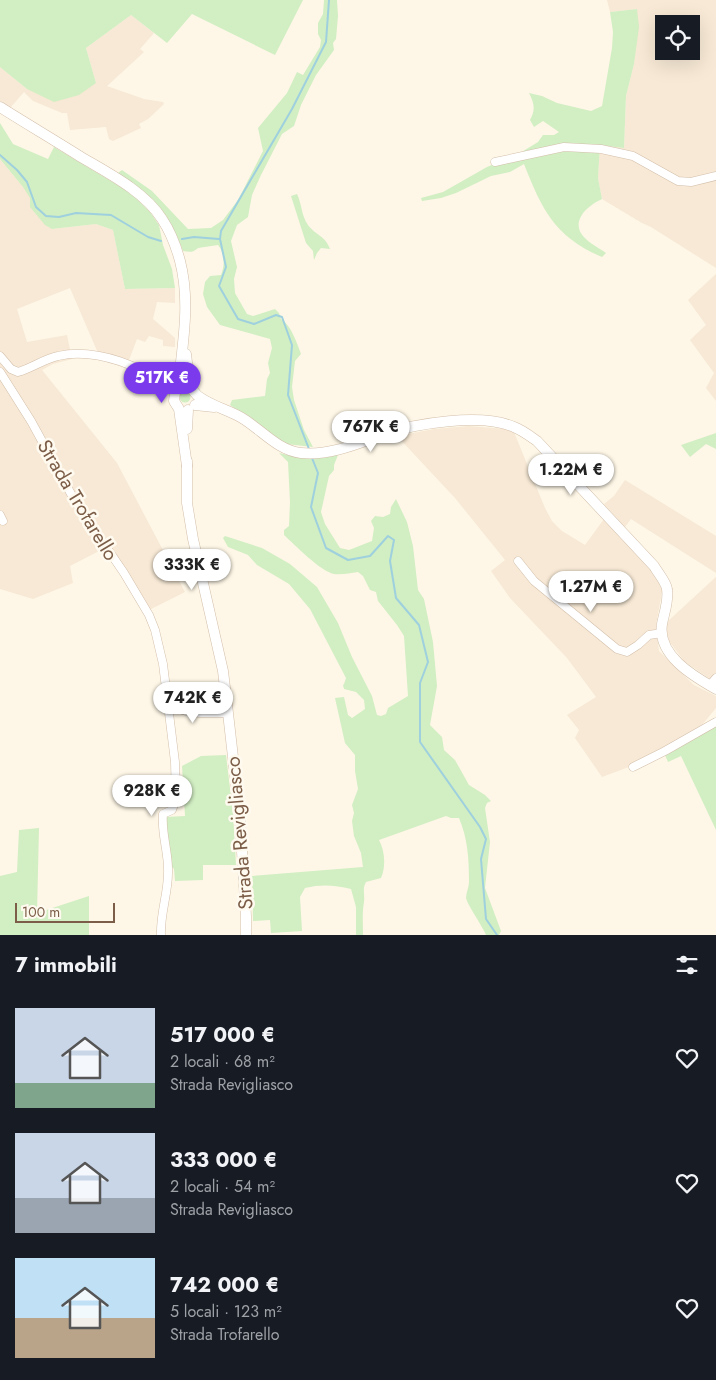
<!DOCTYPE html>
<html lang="it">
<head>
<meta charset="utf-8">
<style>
	:root { --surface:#171b24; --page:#20242c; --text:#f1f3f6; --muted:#9ea1a6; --accent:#7c3aed }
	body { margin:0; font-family:Jost,sans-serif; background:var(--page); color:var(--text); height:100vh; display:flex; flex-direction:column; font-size:19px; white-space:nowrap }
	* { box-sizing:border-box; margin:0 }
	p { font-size:16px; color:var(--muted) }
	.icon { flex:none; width:28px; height:28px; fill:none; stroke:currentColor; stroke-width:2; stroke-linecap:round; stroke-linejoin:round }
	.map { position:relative; height:935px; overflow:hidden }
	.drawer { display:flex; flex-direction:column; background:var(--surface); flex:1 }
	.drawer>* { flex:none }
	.buttons { position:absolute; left:655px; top:15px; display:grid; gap:10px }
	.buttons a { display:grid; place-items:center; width:45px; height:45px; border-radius:0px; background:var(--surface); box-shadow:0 5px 20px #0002; font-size:25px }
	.scale { position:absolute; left:15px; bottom:12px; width:100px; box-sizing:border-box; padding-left:5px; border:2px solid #7c5e48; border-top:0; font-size:14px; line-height:18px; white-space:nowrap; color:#7c5e48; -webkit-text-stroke:4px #fffaf0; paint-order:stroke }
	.price { position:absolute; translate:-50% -42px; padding:0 11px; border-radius:18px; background:#fff; color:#222; font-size:16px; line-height:32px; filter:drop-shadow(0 1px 2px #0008) }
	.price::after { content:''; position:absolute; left:50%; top:30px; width:15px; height:11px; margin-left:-8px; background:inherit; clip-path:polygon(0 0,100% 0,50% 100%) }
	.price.selected { background:var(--accent); color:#fff }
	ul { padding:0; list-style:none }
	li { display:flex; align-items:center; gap:15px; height:125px; padding:0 15px }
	li span { display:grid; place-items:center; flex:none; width:140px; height:100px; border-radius:0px; color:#555 }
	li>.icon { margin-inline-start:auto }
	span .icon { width:60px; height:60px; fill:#fffc; stroke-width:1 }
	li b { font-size:21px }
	h2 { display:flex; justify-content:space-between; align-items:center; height:60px; padding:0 15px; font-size:21px }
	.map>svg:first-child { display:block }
	.residential { fill:#f7e9d5; fill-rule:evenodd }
	.green { fill:#d2eec3 }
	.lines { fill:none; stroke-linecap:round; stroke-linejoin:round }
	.stream { stroke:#9ed0de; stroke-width:2 }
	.minor-casing { stroke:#d3bfab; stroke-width:9 }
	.tertiary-casing { stroke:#d3bfab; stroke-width:11 }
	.minor { stroke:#fff; stroke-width:8 }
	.tertiary { stroke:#fff; stroke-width:10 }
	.labels { text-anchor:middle; stroke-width:5; stroke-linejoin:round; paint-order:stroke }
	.street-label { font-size:20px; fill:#7c5e48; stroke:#fffaf0 }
</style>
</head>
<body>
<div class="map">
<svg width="716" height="935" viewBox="0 0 716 935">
	<rect width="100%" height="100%" fill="#fef7e7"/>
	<g class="residential">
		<path d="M607,0H716V268L651,227L642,223L602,199L598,178L600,144L624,148L626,96L634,64L637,9L610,12ZM664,24H691V51H664Z"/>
		<path d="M131,15L154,33L140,49L144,52L107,86L144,99L163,102L164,104L148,119L139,124L141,128L113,141L109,139L106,127L70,130L67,113H62L33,101L24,92L10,108L0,101V67L27,89L96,83L86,48Z"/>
		<path d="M0,159L23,187L52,229L96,224L113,230L125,289L175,288V303L157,302L153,319L175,338V347L163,346V340L149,336L145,342L137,339L126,368L101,360L70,288L17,309L27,342L67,335L72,359L53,364L42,370L117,463L185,592L143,613L125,581L103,549L70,566L73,583L33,599L0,589Z"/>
		<path d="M716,274V401L706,388L714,373L690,340L706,325L688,300Z"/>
		<path d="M469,426L506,429L514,432L545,508L552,521L562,531L585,545L604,519L648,565L663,586L656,625L659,651L694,685L716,696V708L697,731L637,764L602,777L575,738L579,730L567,715L596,697L567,658L510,598L491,571L505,560L455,498L397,436L434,429Z"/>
		<path d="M625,480L716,536V573L631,519L625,527L604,504L614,496Z"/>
		<path d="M716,577V683L684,661L669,641L667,632V622Z"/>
	</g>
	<g class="green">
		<path d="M0,0H303L275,55L192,14L167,43L131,15L86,48L96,83L79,95L54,102L27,89L0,67Z"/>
		<path d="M324,0H337L338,16L336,39L333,43L334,50L316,75L301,105L294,126L282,134L261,175L252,195L248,217L237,225L231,241L237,267L234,279L235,293L247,314L253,316L275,309L279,313L281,319C291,325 297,343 301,354L295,361L292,387L294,400L304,430L313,447L286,444L230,405L232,400L265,396L267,379L270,373L268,363L272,348L270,339L220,325L207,307L203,294L205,282L210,276L221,275C225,266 225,253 218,245L198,248C193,253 189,252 183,251C171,216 148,193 118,173L122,170L152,191L188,229L211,228L223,220L238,200L263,151L258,128L287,93L297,72L303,75L320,47L321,40L318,34V23L323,14Z"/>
		<path d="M637,9L639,27L634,64L626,96L624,148L600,145L598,178L602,199C589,205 570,220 583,236C589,243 599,248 606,253L602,257C555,237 542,210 524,164L510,172L491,176L456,193L441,198L422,201L421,198L443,192L487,167L520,153L538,142L543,135H554L559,132L543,121L534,127L530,120C536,109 534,103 529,93L542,96L557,103L591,111L602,106L612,48L613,32L610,12Z"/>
		<path d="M0,123L13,144L48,159L54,147L131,193L150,212L159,225L163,245L172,269L175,288L125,289L113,230L96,224L52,229L45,225L30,207V198L23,187L0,159Z"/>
		<path d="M297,194C302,204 301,215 308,225C316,236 325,235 330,249L321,248L317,253L314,260L313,251L306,243L291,196Z"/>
		<circle cx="185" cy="397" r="5.5"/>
		<path d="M716,433V449L706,444L690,457L681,445Z"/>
		<path d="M279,453L301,458L338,455L334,465V470L329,476L321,512L325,524L340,548L349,550L372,541L374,528L371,521L375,516L383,517L390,514L391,507L396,499L407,522L413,546L418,590L424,599L433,642L437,686L430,725L442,737L444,750L455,760L469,785L485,795L491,801L487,803L485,808L490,842L485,888L501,931L499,935H486C483,927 467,904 466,898C466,893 469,887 469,882C469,860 468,839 459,818H451L446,816L379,840C385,851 386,867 381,878L366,882C362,889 365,894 364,902C362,913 363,924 363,935H356V907L351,889C335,885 321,884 305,888L300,897L302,931L271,933L270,920L253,921L252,876L363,867L361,853L354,836L352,821L354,813L352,805L358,789L355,771V755L345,743L335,698L344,697L348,715L352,718L365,709L364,700L356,692L344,689L343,685L344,684L346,678L310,609L289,584L257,565L248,555L228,547L223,538L225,536L262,548L290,564L317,587L338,623L352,657L372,696L377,715L381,716L386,714L388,708L408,696L404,636L397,625L378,601L376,592L370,590L363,576L358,572C350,573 342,575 334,574C320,571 295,545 284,535V530L289,526L290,502L288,462Z"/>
		<path d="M716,725V830L681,756L668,762L665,755Z"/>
		<path d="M226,755L233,813L236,865H203V880L175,881L174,869L172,867L165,838V817L185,816L182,766L201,756Z"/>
		<path d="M39,828L37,913L89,896V935H0V876L17,872L19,830Z"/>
	</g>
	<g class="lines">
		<g class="stream">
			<path d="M0,155L17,170L27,182L36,207L46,216L59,217L76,213L111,215L148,237L161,241"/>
			<path d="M182,239L194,237L219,239"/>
			<path d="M309,449L288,395L292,345L282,317L276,315L254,324L238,319L219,286L226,267L220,239L221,231L292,109L326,42L329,0"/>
			<path d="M312,458L318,473L311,507L326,548L348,560L370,556L388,536L394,540L390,561L396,598L419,625L428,662L420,683V742L480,827L486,839L481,859L486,919L497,935"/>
		</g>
		<defs>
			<g id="minor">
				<path d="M495,162L564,147L601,149L633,156L678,181L691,182L716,176"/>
				<path d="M0,356L11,369L18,372C32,368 44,359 58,356C95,347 147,367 175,392"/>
				<path d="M0,372L31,421L76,503L124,573L149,615L155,630L163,664L175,762L176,799L172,810L163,814C161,834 169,853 168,873C168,894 160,914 161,935"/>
				<path d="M0,515L3,521"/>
				<path d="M518,561L534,581L617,649L627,652L638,645L649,635L662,633"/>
				<path d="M710,685L716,678"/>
				<path d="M168,702C184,716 209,713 228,713"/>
				<path d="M633,767L665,751L716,722"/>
			</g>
			<g id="tertiary">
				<path d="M0,107C27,124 54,140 81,157C108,173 144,191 162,219C170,231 176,246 180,261C191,303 182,347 178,389"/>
				<path d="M186,354L190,388"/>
				<path d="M195,405L214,407"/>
				<path d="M187,429L188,410"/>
				<path d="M187,461V503L193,539L223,671L228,713L240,819L246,916V935"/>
				<path d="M187,466L179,409L174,401L175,392L181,387L190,388C194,390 195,394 198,396C211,406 229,410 242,418C262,430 277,450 301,453C329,456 357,444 382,435C415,423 482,413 514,427C522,430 530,436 537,441L654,566C658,573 666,582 667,589C669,601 664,613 662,624C657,655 693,676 716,689"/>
			</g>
		</defs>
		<use href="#minor" class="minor-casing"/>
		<use href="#tertiary" class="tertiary-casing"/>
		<use href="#minor" class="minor"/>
		<use href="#tertiary" class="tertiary"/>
	</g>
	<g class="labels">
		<g class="street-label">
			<text transform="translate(78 500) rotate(59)" y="7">Strada Trofarello</text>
			<text transform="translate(239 833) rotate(-95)" y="7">Strada Revigliasco</text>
		</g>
	</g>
</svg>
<div class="buttons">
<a><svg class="icon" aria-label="locate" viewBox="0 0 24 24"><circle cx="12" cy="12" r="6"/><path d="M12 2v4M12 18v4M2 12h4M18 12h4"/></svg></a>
</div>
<div class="scale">100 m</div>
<b class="price selected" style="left:162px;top:404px">517K €</b>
<b class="price" style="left:371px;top:453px">767K €</b>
<b class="price" style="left:571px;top:496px">1.22M €</b>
<b class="price" style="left:192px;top:591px">333K €</b>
<b class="price" style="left:591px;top:613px">1.27M €</b>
<b class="price" style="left:193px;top:724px">742K €</b>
<b class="price" style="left:152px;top:817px">928K €</b>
</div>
<section class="drawer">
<h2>7 immobili<svg class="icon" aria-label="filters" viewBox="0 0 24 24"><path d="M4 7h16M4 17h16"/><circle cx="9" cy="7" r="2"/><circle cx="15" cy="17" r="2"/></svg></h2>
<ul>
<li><span style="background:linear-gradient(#c9d6e8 75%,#7fa58c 0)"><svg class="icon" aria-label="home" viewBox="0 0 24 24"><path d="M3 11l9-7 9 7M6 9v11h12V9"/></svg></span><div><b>517 000 €</b><p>2 locali · 68 m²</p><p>Strada Revigliasco</p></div><svg class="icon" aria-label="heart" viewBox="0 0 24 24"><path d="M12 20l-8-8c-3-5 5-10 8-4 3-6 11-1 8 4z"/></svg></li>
<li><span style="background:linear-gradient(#c9d6e8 65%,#9aa5b1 0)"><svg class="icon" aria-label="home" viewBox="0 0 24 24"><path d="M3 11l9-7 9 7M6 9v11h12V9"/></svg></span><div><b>333 000 €</b><p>2 locali · 54 m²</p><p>Strada Revigliasco</p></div><svg class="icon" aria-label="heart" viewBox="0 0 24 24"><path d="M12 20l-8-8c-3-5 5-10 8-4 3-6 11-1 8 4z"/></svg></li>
<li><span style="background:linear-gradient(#bfe0f5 60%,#b9a48a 0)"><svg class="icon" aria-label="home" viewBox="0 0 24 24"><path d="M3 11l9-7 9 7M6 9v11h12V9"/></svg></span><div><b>742 000 €</b><p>5 locali · 123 m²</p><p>Strada Trofarello</p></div><svg class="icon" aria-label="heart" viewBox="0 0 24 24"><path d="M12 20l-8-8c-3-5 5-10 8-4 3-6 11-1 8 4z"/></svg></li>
</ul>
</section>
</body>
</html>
